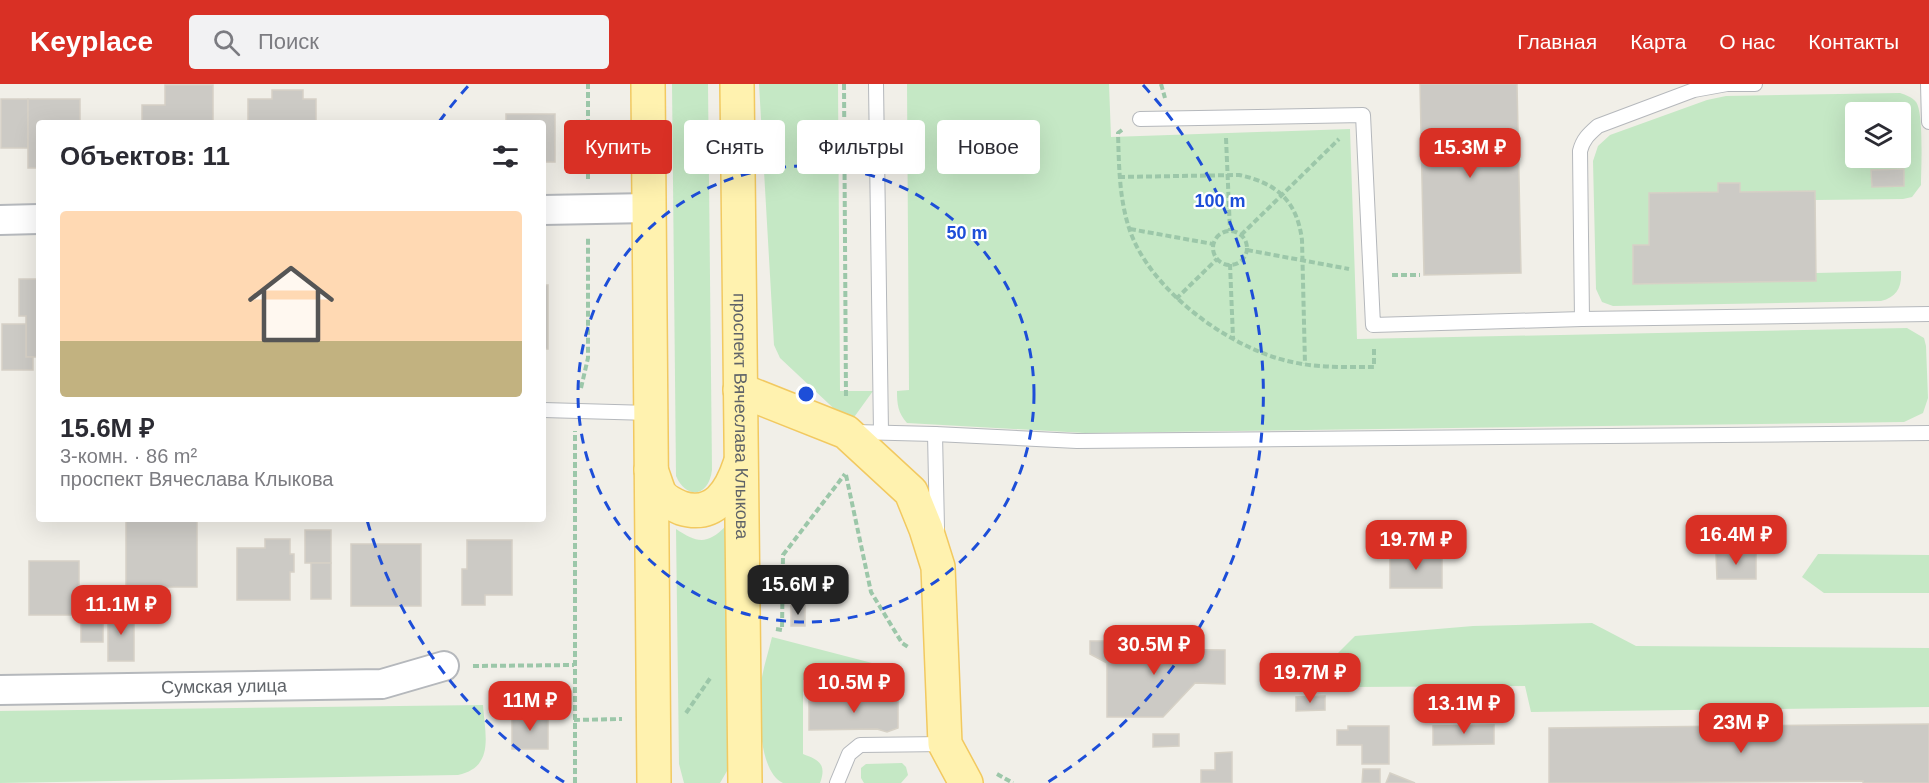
<!DOCTYPE html>
<html lang="ru">
<head>
<meta charset="utf-8">
<style>
	:root { --surface:#fff; --page:#f2f2f3; --text:#2b2b33; --muted:#7c7c81; --line:#e1e1e2; --accent:#d93025 }
	body { margin:0; font-family:Helvetica,sans-serif; background:var(--page); color:var(--text); height:100vh; display:flex; flex-direction:column; font-size:22px; white-space:nowrap }
	* { box-sizing:border-box; margin:0 }
	p { font-size:20px; color:var(--muted) }
	.icon { flex:none; width:33px; height:33px; fill:none; stroke:currentColor; stroke-width:2; stroke-linecap:round; stroke-linejoin:round }
	.map { position:relative; flex:1; overflow:hidden }
	.panel { position:absolute; left:36px; top:36px; width:510px; height:402px; display:flex; flex-direction:column; background:var(--surface); border-radius:6px; box-shadow:0 6px 24px #0002 }
	.panel>* { flex:none }
	.hud { position:absolute; left:564px; top:36px; width:570px; height:54px; display:flex; gap:12px }
	.buttons { position:absolute; left:1845px; top:18px; display:grid; gap:12px }
	.buttons a { display:grid; place-items:center; width:66px; height:66px; border-radius:6px; background:var(--surface); box-shadow:0 6px 24px #0002; font-size:30px }
	.price { position:absolute; translate:-50% -51px; padding:0 14px; border-radius:12px; background:var(--accent); color:#fff; font-size:20px; line-height:39px; filter:drop-shadow(0 2px 3px #0008) }
	.price::after { content:''; position:absolute; left:50%; top:36px; width:18px; height:14px; margin-left:-9px; background:inherit; clip-path:polygon(0 0,100% 0,50% 100%) }
	.price.active { background:#222; color:#fff }
	ul { padding:0; list-style:none }
	li { display:grid; align-content:center; gap:12px; height:318px; padding:0 24px }
	li+li { border-top:2px solid var(--line) }
	li span { display:grid; place-items:center; height:186px; border-radius:6px; color:#555 }
	li>.icon { margin-inline-start:auto }
	span .icon { width:108px; height:108px; fill:#fffc; stroke-width:1 }
	li b { font-size:26px }
	h2 { display:flex; justify-content:space-between; align-items:center; height:72px; padding:0 24px; font-size:26px }
	.pill { padding:0 21px; border-radius:6px; background:var(--surface); box-shadow:0 6px 24px #0002; font-size:21px; line-height:54px }
	.pill.active { background:var(--accent); color:#fff }
	header { display:flex; align-items:center; gap:36px; box-sizing:border-box; height:84px; padding:0 30px; background:var(--accent); color:#fff }
	header strong { font-size:28px }
	nav { display:flex; gap:33px; margin-inline-start:auto; font-size:21px }
	.search { width:420px; height:54px; background:var(--page); display:flex; align-items:center; gap:15px; box-sizing:border-box; padding:0 21px; border-radius:6px; color:var(--muted); font-size:22px }
	.map>svg:first-child { display:block }
	.green { fill:#c5e8c5; fill-rule:evenodd }
	.building { fill:#cccac5; stroke:#d6d1c6; stroke-width:1.5 }
	.lines { fill:none; stroke-linecap:round; stroke-linejoin:round }
	.service-casing { stroke:#b5b8bc; stroke-width:16 }
	.minor-casing { stroke:#b5b8bc; stroke-width:32 }
	.primary-casing { stroke:#f2c960; stroke-width:36 }
	.path { stroke:#9cc7a9; stroke-width:4; stroke-dasharray:6 3; stroke-linecap:butt }
	.service { stroke:#fff; stroke-width:14 }
	.minor { stroke:#fff; stroke-width:28 }
	.primary { stroke:#fff2af; stroke-width:33 }
	.ring { fill:none; stroke:#1d4ed8; stroke-width:3; stroke-dasharray:10 8 }
	.labels { text-anchor:middle; stroke-width:4.5; stroke-linejoin:round; paint-order:stroke }
	.street-label { font-size:18px; fill:#5f6368; stroke:#fff }
	.centre { fill:#1d4ed8; stroke:#fff; stroke-width:3 }
	.ring-label { font-size:18px; text-anchor:middle; font-weight:bold; fill:#1d4ed8; stroke:#fff; stroke-width:4.5; stroke-linejoin:round; paint-order:stroke }
</style>
</head>
<body>
<header>
<strong>Keyplace</strong>
<div class="search"><svg class="icon" aria-label="search" viewBox="0 0 24 24"><circle cx="10" cy="10" r="6"/><path d="M15 15l6 6"/></svg>Поиск</div>
<nav><a>Главная</a><a>Карта</a><a>О нас</a><a>Контакты</a></nav>
</header>
<div class="map">
<svg width="1929" height="699" viewBox="0 0 1929 699">
	<rect width="100%" height="100%" fill="#f1efe8"/>
	<g class="green">
		<path d="M672,0H708L712,386C709,412 687,417 676,392Z"/>
		<path d="M759,0H838L840,307H873L852,336L845,335L780,274L774,261Z"/>
		<path d="M907,0H1109L1111,53L1350,45L1357,255L1907,244L1924,254L1926,262L1928,314L1923,329L1904,338L1085,349L907,339C898,329 897,320 897,307L909,306Z"/>
		<path d="M1900,9C1906,11 1912,13 1916,18C1924,29 1921,85 1921,101L1912,113L1903,115L1815,116V107L1740,108V99L1719,100L1718,108L1649,109V161L1633,162V199L1816,197V189L1901,187C1902,203 1897,213 1881,217L1613,222L1602,218L1596,205L1593,77L1598,62L1610,51L1707,16L1726,12ZM1856,28H1900V74H1856Z"/>
		<path d="M726,442L729,667L727,687L720,699H684L679,680L676,445C697,459 707,461 726,442Z"/>
		<path d="M1818,470L1929,471V509H1824L1802,493Z"/>
		<path d="M1592,539L1636,562L1929,564V623L1531,628L1525,602L1356,603L1334,573L1355,552L1473,542Z"/>
		<path d="M772,553L899,586V596H803V670C819,676 827,680 820,699H783C759,688 759,631 760,608C761,590 768,570 772,553Z"/>
		<path d="M483,621C485,651 495,683 458,691L0,699V627Z"/>
		<path d="M902,679L906,683L908,691L901,699H864L861,694V684L866,680Z"/>
	</g>
	<g class="building">
		<path d="M1420,0H1517L1521,189L1424,191Z"/>
		<path d="M165,1H213V39H142V21H165Z"/>
		<path d="M272,6H303V15H316V39H248V15H272Z"/>
		<rect x="1" y="15" width="27" height="49"/>
		<path d="M28,15H80V39H39V84H28Z"/>
		<path d="M506,30H555V78H543V39H506Z"/>
		<path d="M1904,85V102L1872,103L1871,86Z"/>
		<path d="M1718,99H1740V108L1815,107L1816,197L1633,200V161H1649V109L1718,108Z"/>
		<path d="M19,195H39V273H26V232H19Z"/>
		<rect x="543" y="201" width="5" height="64"/>
		<path d="M2,240H26V273H33V286H2Z"/>
		<rect x="126" y="435" width="71" height="68"/>
		<rect x="305" y="446" width="26" height="33"/>
		<path d="M265,455H290V470H294V488H290V516H237V464H265Z"/>
		<path d="M467,456H512V511H485V521H462V485H467Z"/>
		<rect x="351" y="460" width="70" height="62"/>
		<rect x="1390" y="470" width="52" height="34"/>
		<path d="M1716,470H1756V495H1717Z"/>
		<rect x="29" y="477" width="50" height="54"/>
		<rect x="311" y="479" width="20" height="36"/>
		<path d="M791,497H805V521L791,522Z"/>
		<path d="M805,521V542H791V522Z"/>
		<rect x="108" y="526" width="26" height="51"/>
		<rect x="81" y="527" width="22" height="31"/>
		<path d="M1090,557H1135V565L1225,566V600L1195,599L1163,633H1107V579L1090,570Z"/>
		<path d="M1325,612V626L1296,627V613Z"/>
		<path d="M831,613H870V617L898,616V644L887,648L877,645L809,646V617H831Z"/>
		<rect x="512" y="632" width="36" height="33"/>
		<path d="M1929,640V699H1863V697L1549,699V644Z"/>
		<path d="M1494,641V660L1433,661V642Z"/>
		<path d="M1348,642H1389V680H1362V661H1337V646H1348Z"/>
		<path d="M1153,650H1179V662L1153,663Z"/>
		<path d="M1232,668V699H1201V686H1215V669Z"/>
		<path d="M1363,685H1380V699H1362Z"/>
		<path d="M1390,689L1415,699H1386Z"/>
	</g>
	<g class="lines">
		<defs>
			<g id="service">
				<path d="M876,0L881,348"/>
				<path d="M1928,0L1929,38"/>
				<path d="M1140,35L1363,31L1373,241L1582,235L1580,67C1583,55 1589,50 1598,42L1694,6L1727,0H1755"/>
				<path d="M1582,235L1929,230"/>
				<path d="M543,326L650,329"/>
				<path d="M855,348L935,350L1077,357L1929,349"/>
				<path d="M935,350L937,444"/>
				<path d="M837,699L849,670L860,661L945,660"/>
			</g>
			<g id="minor">
				<path d="M543,126L649,124"/>
				<path d="M0,136L39,135"/>
				<path id="s1" d="M0,606L382,600L444,582"/>
			</g>
			<g id="primary">
				<path d="M648,0L654,699"/>
				<path id="s2" d="M737,0L745,699"/>
				<path d="M740,306L846,348L911,408L926,445L938,483L945,660L966,699"/>
				<path d="M651,386C654,393 656,401 659,408C663,416 674,421 681,424C715,435 731,407 740,380"/>
			</g>
		</defs>
		<use href="#service" class="service-casing"/>
		<use href="#minor" class="minor-casing"/>
		<use href="#primary" class="primary-casing"/>
		<g class="path">
			<path d="M844,0L846,314"/>
			<path d="M1161,0L1165,14"/>
			<path d="M1122,46L1118,49C1119,81 1119,113 1129,144C1149,206 1230,265 1292,278C1319,284 1347,283 1374,283V262"/>
			<path d="M1226,54L1230,147"/>
			<path d="M1119,93L1239,91C1277,99 1297,117 1302,156L1305,280"/>
			<path d="M588,95V0"/>
			<path d="M1130,145L1213,160"/>
			<circle cx="1230" cy="164" r="17"/>
			<path d="M1241,151L1339,55"/>
			<path d="M1247,166L1349,185"/>
			<path d="M1230,180L1233,254"/>
			<path d="M1392,191H1420"/>
			<path d="M1176,215L1217,175"/>
			<path d="M581,304L588,274V154"/>
			<path d="M846,391L871,508L902,559L908,563"/>
			<path d="M776,545L782,546L783,471L845,390"/>
			<path d="M473,582L574,581"/>
			<path d="M686,629L711,593"/>
			<path d="M574,636L622,635"/>
			<path d="M997,690L1013,699"/>
			<path d="M575,699V347"/>
		</g>
		<use href="#service" class="service"/>
		<use href="#minor" class="minor"/>
		<use href="#primary" class="primary"/>
	</g>
	<g class="ring">
		<circle cx="806" cy="310" r="228"/>
		<path d="M564 698A457 457 0 0 1 367 436M439 38A457 457 0 0 1 469 1M1143 1A457 457 0 0 1 1048 698"/>
	</g>
	<g class="labels">
		<g class="street-label">
			<text dy="6" stroke="none"><textPath href="#s2" startOffset="332">проспект Вячеслава Клыкова</textPath></text>
			<text dy="6" stroke="none"><textPath href="#s1" startOffset="224">Сумская улица</textPath></text>
		</g>
	</g>
	<circle cx="806" cy="310" r="9" class="centre"/>
	<g class="ring-label">
		<text x="1220" y="123">100 m</text>
		<text x="967" y="155">50 m</text>
	</g>
</svg>
<div class="buttons">
<a><svg class="icon" aria-label="layers" viewBox="0 0 24 24"><path d="M12 4l9 5-9 5-9-5zM3 14l9 5 9-5"/></svg></a>
</div>
<b class="price" style="left:1470px;top:95px">15.3M ₽</b>
<b class="price" style="left:1736px;top:482px">16.4M ₽</b>
<b class="price" style="left:1416px;top:487px">19.7M ₽</b>
<b class="price active" style="left:798px;top:532px">15.6M ₽</b>
<b class="price" style="left:121px;top:552px">11.1M ₽</b>
<b class="price" style="left:1154px;top:592px">30.5M ₽</b>
<b class="price" style="left:1310px;top:620px">19.7M ₽</b>
<b class="price" style="left:854px;top:630px">10.5M ₽</b>
<b class="price" style="left:530px;top:648px">11M ₽</b>
<b class="price" style="left:1464px;top:651px">13.1M ₽</b>
<b class="price" style="left:1741px;top:670px">23M ₽</b>
<div class="hud">
<a class="pill active">Купить</a>
<a class="pill">Снять</a>
<a class="pill">Фильтры</a>
<a class="pill">Новое</a>
</div>
<section class="panel">
<h2>Объектов: 11<svg class="icon" aria-label="filters" viewBox="0 0 24 24"><path d="M4 7h16M4 17h16"/><circle cx="9" cy="7" r="2"/><circle cx="15" cy="17" r="2"/></svg></h2>
<ul>
<li><span style="background:linear-gradient(#ffd9b3 70%,#c2b280 0)"><svg class="icon" aria-label="home" viewBox="0 0 24 24"><path d="M3 11l9-7 9 7M6 9v11h12V9"/></svg></span><div><b>15.6M ₽</b><p>3-комн. · 86 m²</p><p>проспект Вячеслава Клыкова</p></div></li>
</ul>
</section>
</div>
</body>
</html>
